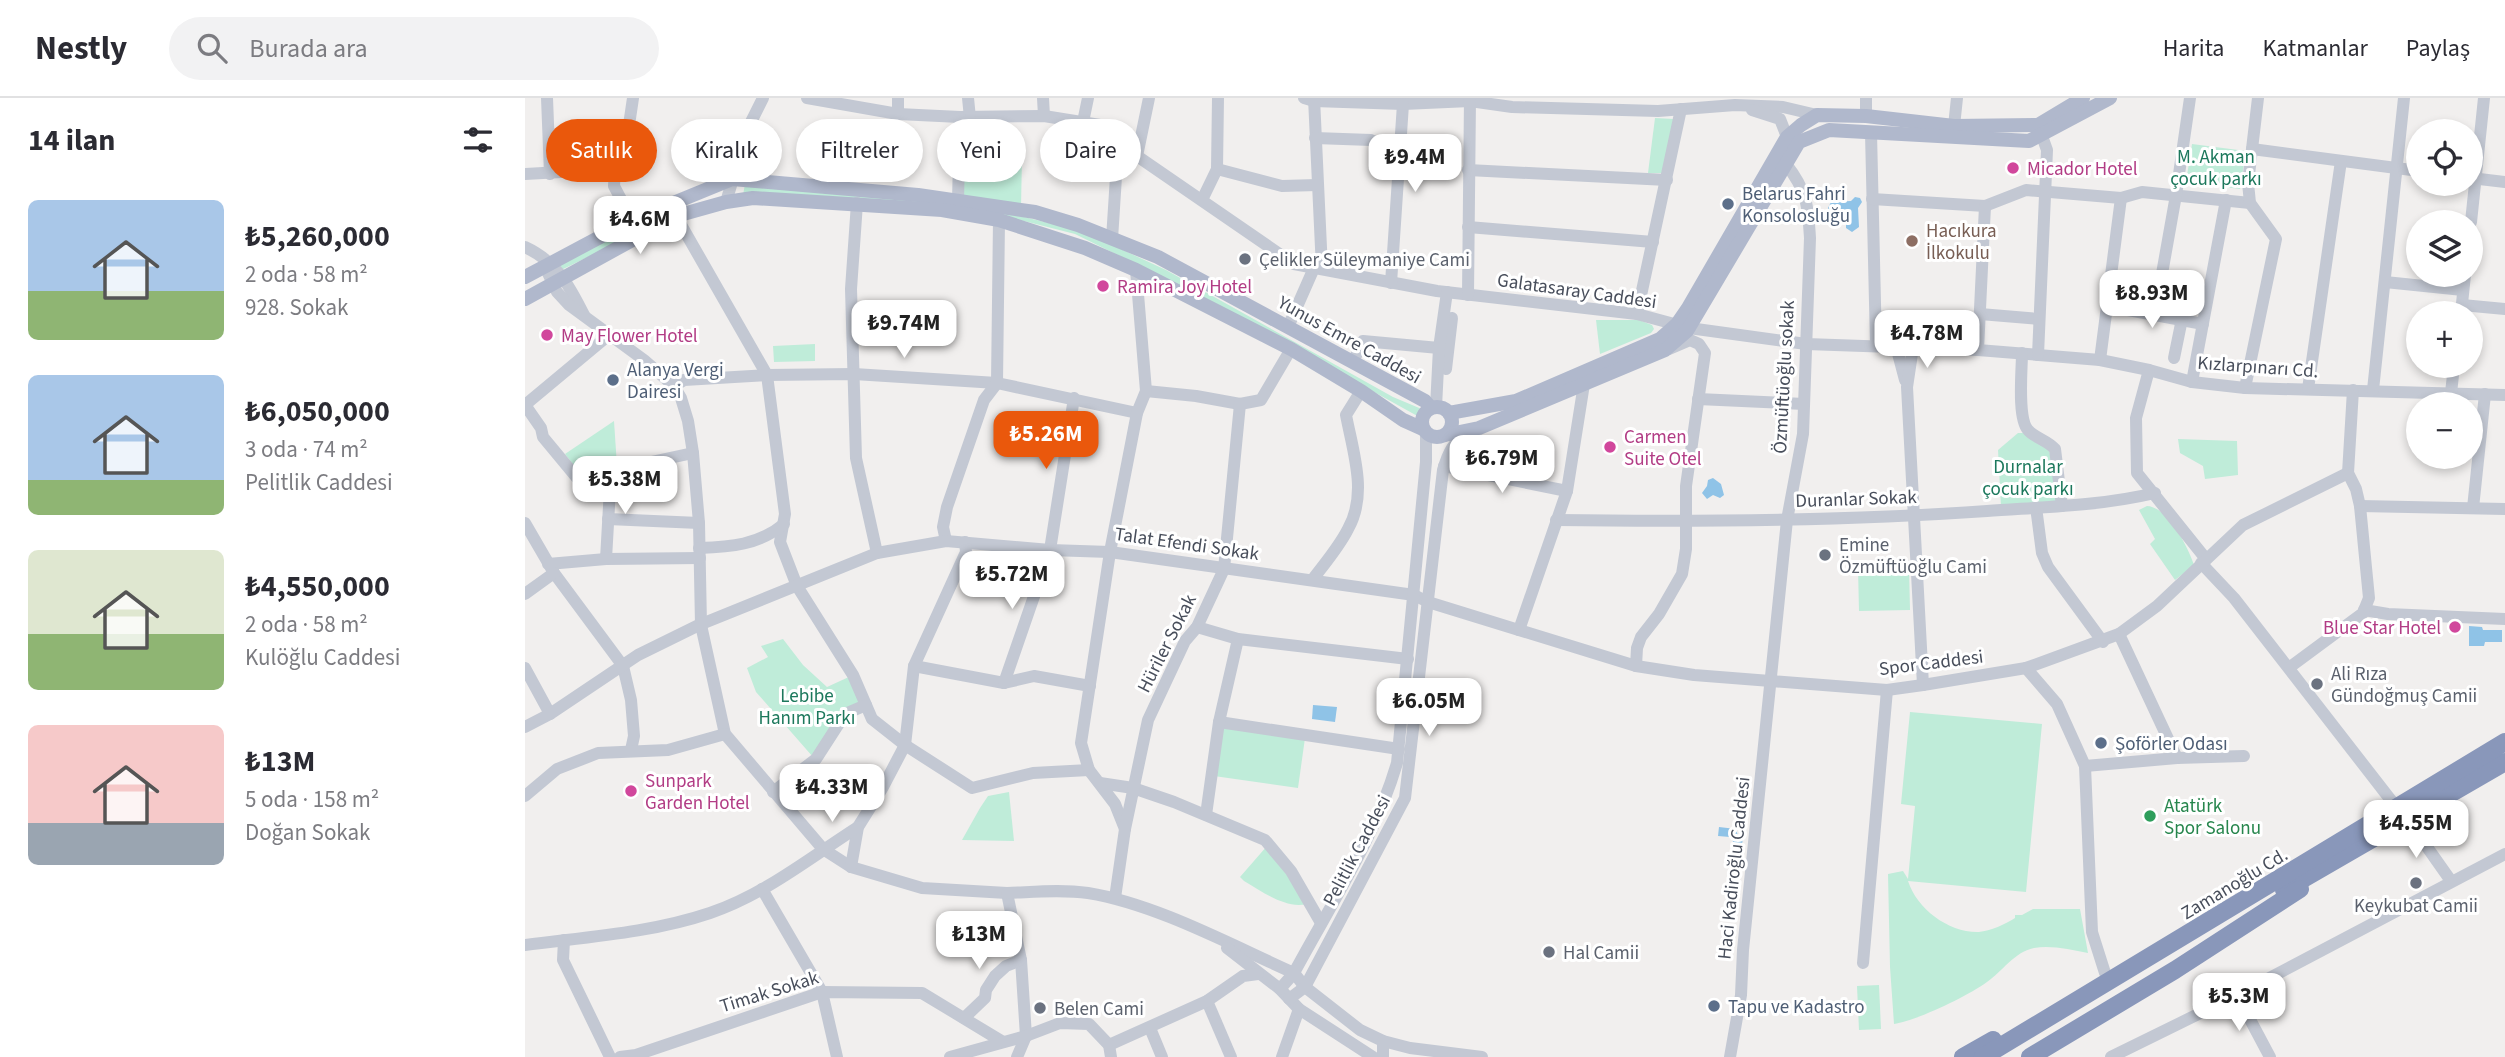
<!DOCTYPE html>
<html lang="tr">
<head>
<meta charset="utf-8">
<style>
	:root { --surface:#fff; --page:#f2f2f3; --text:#2b2b33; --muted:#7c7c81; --line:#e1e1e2; --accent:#ea580c }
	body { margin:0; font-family:"Source Sans 3",sans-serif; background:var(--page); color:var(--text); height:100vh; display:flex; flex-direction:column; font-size:26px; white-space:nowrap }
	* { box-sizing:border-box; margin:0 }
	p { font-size:23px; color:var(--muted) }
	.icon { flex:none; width:38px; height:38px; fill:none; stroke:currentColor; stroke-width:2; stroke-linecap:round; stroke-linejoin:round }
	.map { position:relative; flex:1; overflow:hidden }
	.side { display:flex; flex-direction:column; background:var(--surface); width:525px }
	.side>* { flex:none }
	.guide { position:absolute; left:21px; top:21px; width:665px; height:63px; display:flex; gap:14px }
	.buttons { position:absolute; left:1881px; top:21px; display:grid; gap:14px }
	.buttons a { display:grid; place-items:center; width:77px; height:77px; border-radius:50%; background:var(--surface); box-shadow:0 4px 10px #0003; font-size:35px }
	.price { position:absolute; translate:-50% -60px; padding:0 16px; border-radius:14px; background:#fff; color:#222; font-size:23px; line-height:46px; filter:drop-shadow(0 2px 4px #0008) }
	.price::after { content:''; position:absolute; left:50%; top:42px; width:21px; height:16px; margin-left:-10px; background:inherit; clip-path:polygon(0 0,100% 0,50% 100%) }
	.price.active { background:var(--accent); color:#fff }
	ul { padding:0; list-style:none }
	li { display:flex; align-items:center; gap:21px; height:175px; padding:0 28px }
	li span { display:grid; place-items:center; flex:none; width:196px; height:140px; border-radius:10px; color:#555 }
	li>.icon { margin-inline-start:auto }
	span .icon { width:84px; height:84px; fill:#fffc; stroke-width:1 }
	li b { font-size:30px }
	h2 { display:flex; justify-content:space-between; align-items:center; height:84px; padding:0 28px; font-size:30px }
	.chip { padding:0 24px; border-radius:32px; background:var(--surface); box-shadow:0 4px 10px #0003; font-size:24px; line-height:63px }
	.chip.active { background:var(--accent); color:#fff }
	header { display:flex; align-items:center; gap:42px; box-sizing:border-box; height:98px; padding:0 35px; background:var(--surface); border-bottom:2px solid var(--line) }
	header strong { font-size:33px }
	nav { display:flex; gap:38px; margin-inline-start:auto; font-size:24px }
	.search { width:490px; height:63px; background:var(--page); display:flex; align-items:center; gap:18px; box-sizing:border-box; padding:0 24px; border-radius:38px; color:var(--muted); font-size:26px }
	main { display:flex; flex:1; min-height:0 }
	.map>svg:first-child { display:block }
	.green { fill:#bfecd9 }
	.water { fill:#8fc3e7 }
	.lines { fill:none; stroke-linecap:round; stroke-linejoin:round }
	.minor { stroke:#c3c8d3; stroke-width:12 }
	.major { stroke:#b0b8cc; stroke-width:14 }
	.highway { stroke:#8997ba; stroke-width:18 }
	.hotel-dot { fill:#d1479c; stroke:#fff; stroke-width:2.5 }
	.service-dot { fill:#5c6f8a; stroke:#fff; stroke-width:2.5 }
	.education-dot { fill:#8d6e63; stroke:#fff; stroke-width:2.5 }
	.worship-dot { fill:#6b7280; stroke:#fff; stroke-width:2.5 }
	.leisure-dot { fill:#2e9e5b; stroke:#fff; stroke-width:2.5 }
	.labels { text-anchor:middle; stroke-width:6; stroke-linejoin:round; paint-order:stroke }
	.park-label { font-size:19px; fill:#1c785c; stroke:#fff }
	.hotel-label { font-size:19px; fill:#b23c85; stroke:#fff; text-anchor:start }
	.service-label { font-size:19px; fill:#4e5e75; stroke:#fff; text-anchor:start }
	.education-label { font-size:19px; fill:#785e54; stroke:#fff; text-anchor:start }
	.worship-label { font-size:19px; fill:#5b616d; stroke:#fff; text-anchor:start }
	.street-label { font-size:19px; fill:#484e5b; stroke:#fff }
	.leisure-label { font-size:19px; fill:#27864d; stroke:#fff; text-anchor:start }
</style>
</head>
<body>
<header>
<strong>Nestly</strong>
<div class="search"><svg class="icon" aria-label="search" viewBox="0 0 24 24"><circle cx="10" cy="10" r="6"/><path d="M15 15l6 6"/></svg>Burada ara</div>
<nav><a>Harita</a><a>Katmanlar</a><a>Paylaş</a></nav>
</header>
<main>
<section class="side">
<h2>14 ilan<svg class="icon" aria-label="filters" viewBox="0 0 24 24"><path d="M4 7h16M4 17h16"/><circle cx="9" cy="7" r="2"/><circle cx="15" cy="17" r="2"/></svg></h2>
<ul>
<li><span style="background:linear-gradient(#a9c7e8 65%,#8fb573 0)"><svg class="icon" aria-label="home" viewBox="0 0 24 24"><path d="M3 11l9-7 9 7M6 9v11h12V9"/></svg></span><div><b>₺5,260,000</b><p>2 oda · 58 m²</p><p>928. Sokak</p></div></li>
<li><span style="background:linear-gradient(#a9c7e8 75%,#8fb573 0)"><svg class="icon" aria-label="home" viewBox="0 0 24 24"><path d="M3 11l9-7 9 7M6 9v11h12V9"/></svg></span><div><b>₺6,050,000</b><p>3 oda · 74 m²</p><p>Pelitlik Caddesi</p></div></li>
<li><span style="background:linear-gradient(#dfe7d0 60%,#8fb573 0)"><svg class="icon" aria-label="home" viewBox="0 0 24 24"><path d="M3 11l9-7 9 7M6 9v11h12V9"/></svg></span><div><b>₺4,550,000</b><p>2 oda · 58 m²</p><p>Kulöğlu Caddesi</p></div></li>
<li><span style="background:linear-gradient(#f6c9c9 70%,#9aa5b1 0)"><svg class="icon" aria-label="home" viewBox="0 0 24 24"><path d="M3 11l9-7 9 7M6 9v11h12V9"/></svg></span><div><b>₺13M</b><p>5 oda · 158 m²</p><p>Doğan Sokak</p></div></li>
</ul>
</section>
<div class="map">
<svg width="1980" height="959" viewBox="0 0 1980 959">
	<rect width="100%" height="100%" fill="#f1efee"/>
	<g class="green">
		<path d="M1130,20L1149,21L1139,75H1123Z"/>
		<path d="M1667,46L1721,53L1715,91L1661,84Z"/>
		<path d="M497,59L496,109L435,101L436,61Z"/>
		<path d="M220,86L400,102L499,119L557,133L641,172L868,299L899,312L896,320L674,197L550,136L499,123L218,97Z"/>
		<path d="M139,112L143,120L28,176L25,169Z"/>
		<path d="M1364,212L1389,213V227L1363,225Z"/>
		<path d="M1071,222H1114L1127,227L1129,231L1126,235L1075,256Z"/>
		<path d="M290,246V263L249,264L248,248Z"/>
		<path d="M89,323L92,368L55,375L40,356Z"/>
		<path d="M1493,335H1503L1523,346L1534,405L1476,409L1473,352Z"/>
		<path d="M1653,341L1712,343L1713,377L1680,381L1678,368L1655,355Z"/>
		<path d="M1622,408C1643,409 1663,449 1669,467L1650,482L1625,446L1630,441L1614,412Z"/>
		<path d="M1384,468L1385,512L1334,513L1333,470Z"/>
		<path d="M258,541L278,567L302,589L326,578L337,605L288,659L231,594L222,570L243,559L236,548Z"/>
		<path d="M1385,614L1517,626L1501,794L1383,783C1392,811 1424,835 1454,834C1465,833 1481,826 1490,820V817H1497L1508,811H1555L1563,855C1546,852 1527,847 1509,850C1489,854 1477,874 1462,884C1441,899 1393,922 1369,926L1365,869L1363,776L1378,773L1383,781L1390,708L1376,706Z"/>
		<path d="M696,628L780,640L773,690L689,678Z"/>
		<path d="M484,694L489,743L437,742L455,710L463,698Z"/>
		<path d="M742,748L782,806C760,811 738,794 719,783L715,779Z"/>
		<path d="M1354,887L1356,931L1334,932L1332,888Z"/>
	</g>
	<g class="water">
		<path d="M1330,99L1335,100L1337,104L1333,110L1334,129L1327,134L1321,130V118L1307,117L1303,110L1306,104L1326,103Z"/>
		<path d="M1188,380L1196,386L1199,397L1195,400L1188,397L1182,401L1177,395L1182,388L1183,382Z"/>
		<path d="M1944,528L1957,529L1958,532H1977V544H1960L1959,548H1944Z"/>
		<path d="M788,607L812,609L810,624L787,621Z"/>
		<path d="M1194,729L1211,731L1213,738L1218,739L1216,754L1207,753L1208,743L1205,739L1193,738Z"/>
	</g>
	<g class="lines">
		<g class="minor">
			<path d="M22,0L25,76"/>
			<path d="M282,0L373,16L435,19L519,18L575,27L612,58L769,166L912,193L1112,216L1164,230L1281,246L1453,252L1575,262L1624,272L1667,284L1720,290L1980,297"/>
			<path d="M443,0L445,20"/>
			<path d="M518,0L519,18"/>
			<path d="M779,0L789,3L878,6L945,3L987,9L1133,13L1210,7L1258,9L1292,17"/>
			<path d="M789,0L797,171"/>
			<path d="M1227,12L1255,21L1262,39"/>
			<path d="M373,16V0"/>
			<path d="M1341,18V0"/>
			<path d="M558,24L563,0"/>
			<path d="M1429,28L1432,0"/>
			<path d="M1346,35L1351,247"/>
			<path d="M790,40L846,42L856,47L877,48"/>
			<path d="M1727,51L1894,73"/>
			<path d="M612,58L624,0"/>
			<path d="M692,71L757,88L792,87"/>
			<path d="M943,72L1142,82"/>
			<path d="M0,76L90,71"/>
			<path d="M1946,80L1980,84"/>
			<path d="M1347,101L1460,108L1501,92L1596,100L1617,94L1725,105"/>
			<path d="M677,102L692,71L693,0"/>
			<path d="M433,103L435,19"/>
			<path d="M201,104L224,28L238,0"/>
			<path d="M332,105L326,191L331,360L352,455"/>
			<path d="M151,118L242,277L260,416L255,444L272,488L328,577L347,621L380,647L447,690L508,675L564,672"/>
			<path d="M107,122L89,88L90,71L100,54L108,0"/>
			<path d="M1946,124L1959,0"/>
			<path d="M943,129L1128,144"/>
			<path d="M587,141L592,63L597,46"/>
			<path d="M0,149C32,164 44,187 59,217"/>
			<path d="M20,169L32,194L44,207L119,262L149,288L156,300L163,323L168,355L174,425L176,527L200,636L298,751L326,769L397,790L482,795L496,862L501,938L492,959"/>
			<path d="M1860,184L1938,192"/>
			<path d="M866,185L878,6"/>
			<path d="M943,197L945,0"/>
			<path d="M1937,207L1980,211"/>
			<path d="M1582,208L1678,226"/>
			<path d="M1630,215L1651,97L1665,0"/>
			<path d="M1936,215L1940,177"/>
			<path d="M1112,216L1156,11"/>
			<path d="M1455,216L1514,221"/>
			<path d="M763,229L789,170"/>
			<path d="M1371,248L1380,282"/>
			<path d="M1388,249L1382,289L1398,587"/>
			<path d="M1453,252L1460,108"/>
			<path d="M1497,255C1497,272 1492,320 1503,332C1510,340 1522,342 1530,351L1537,408"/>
			<path d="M1513,257L1522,52L1513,27"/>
			<path d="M1649,260L1657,221"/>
			<path d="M1575,262L1596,100"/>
			<path d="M828,264L838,243L914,250"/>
			<path d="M921,271L927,220"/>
			<path d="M1624,272L1611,320L1612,375L1681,461"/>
			<path d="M1667,284L1701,102"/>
			<path d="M149,288L159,282L242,277L329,276L472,285L612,315"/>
			<path d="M1720,290L1751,141L1725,105L1723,85L1733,0"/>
			<path d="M1783,291L1816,63"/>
			<path d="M1848,292L1879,0"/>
			<path d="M621,293L671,298L715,306L736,302L766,251"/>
			<path d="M1926,295L1929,268"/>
			<path d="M1173,301L1279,306"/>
			<path d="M0,307L16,330L18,339L52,380L168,355"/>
			<path d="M0,307L84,237"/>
			<path d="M911,309L914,250L922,194"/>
			<path d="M919,368L1042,393"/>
			<path d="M1835,408L1980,411"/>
			<path d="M1511,409L1517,455L1523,469L1578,544"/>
			<path d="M1948,410L1960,296"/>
			<path d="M83,421L174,425"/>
			<path d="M1031,422C1175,424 1318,423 1462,413C1518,409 1575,408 1630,395"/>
			<path d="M0,425L29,475L98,568L106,602L109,638L106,652"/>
			<path d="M421,443L418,429L422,409L459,302L472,285L474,122"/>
			<path d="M174,450C205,449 234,447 259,426"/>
			<path d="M81,461L86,373"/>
			<path d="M1676,465L1709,500L1872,710"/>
			<path d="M23,466L81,461L175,460"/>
			<path d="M788,481C800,465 814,449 823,431C843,396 828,354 821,317L836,293"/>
			<path d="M0,496L29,475"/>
			<path d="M1839,512L1863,516L1980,521"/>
			<path d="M672,529L713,541L883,561"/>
			<path d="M994,532L1042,393L1059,286"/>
			<path d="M1594,536L1652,660"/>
			<path d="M389,568L479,585L509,578L565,588"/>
			<path d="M1111,568L1112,550L1116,539L1134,516L1157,476L1161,451V388L1180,255L1174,246L1165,242L1144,251"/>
			<path d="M1765,569L1838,515L1844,500L1835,408L1831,391L1823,375L1828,292"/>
			<path d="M0,570L25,616"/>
			<path d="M1501,570L1532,606L1560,668L1567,834L1580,875"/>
			<path d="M479,585L525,452L549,300"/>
			<path d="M694,624L874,651"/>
			<path d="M0,629L25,616L113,557L174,527L352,455L421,443L525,452L585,454L889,497L903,504L1111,568L1169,577L1362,592L1398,587L1501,570L1594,536L1632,508L1718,427L1823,375"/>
			<path d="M1560,668L1652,660L1719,658"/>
			<path d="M575,685L608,690L649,704L740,742L766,773L796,825"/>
			<path d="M248,694L291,661L320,616L341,607"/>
			<path d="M0,698L32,671L73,655L143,652L200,636"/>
			<path d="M681,717L694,624L713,541"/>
			<path d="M1883,722L1926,783"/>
			<path d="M600,731L590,706L564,672L556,645L585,454L612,315L621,293L611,172"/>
			<path d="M326,769L333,729L358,689L380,647L389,568L441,454L440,444"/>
			<path d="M237,791L297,894L312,959"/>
			<path d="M482,795C509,794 536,791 563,795C631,806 706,847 769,875L780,889L835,932L858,943L885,950L957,959"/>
			<path d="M590,800L600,731L623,622L660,543L672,529L699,471L715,306"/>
			<path d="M39,842L38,862L85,959"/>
			<path d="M0,847C61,839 126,835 185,815C239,797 286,759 333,729"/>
			<path d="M702,850L755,891L774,911L848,959"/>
			<path d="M1338,865L1362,592"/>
			<path d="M755,891L769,875C806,806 850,740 872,665L901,364V335"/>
			<path d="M1712,897L1745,959"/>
			<path d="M764,901L780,889L880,700L918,372C923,355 928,343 944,335"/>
			<path d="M682,903L706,959"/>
			<path d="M439,920L460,900L461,892L470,878L481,868L496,862"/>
			<path d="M625,930L637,959"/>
			<path d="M584,947L682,903L718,878L733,876"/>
			<path d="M95,959L111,957L297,894L397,895L478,944"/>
			<path d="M425,959L501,938L535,925L564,926L584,947L586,959"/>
			<path d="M757,959L774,911"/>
			<path d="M858,959V943"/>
			<path d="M1205,959L1216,897L1218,852L1262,422L1278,336L1285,140C1283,107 1282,93 1261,66"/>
			<path d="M1586,959L1712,897L1980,756"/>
		</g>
		<g class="major">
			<path d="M0,179L107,122L207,81L393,97L510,114L553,127L633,159L900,303L906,310"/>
			<path d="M0,201L151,118L201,104L228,100L417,112L474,122L560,150L611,172L766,251L836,293L878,322L898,331"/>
			<circle cx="912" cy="324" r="15"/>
			<path d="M924,315L991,303L1135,241L1152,226L1163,210L1262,39L1276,27L1292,17L1341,18L1429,28L1513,27L1558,0"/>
			<path d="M920,337L954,330L1140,252L1162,233L1274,44L1304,32L1504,43L1585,0"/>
		</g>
		<g class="highway">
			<path d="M1759,792L1980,664"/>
			<path d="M1438,959L1468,942"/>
			<path d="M1458,959L1980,644"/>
			<path d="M1505,959L1650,872L1775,791"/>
		</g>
	</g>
	<g class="hotel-dot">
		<circle cx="1488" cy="70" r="7"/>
		<circle cx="578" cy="188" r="7"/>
		<circle cx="22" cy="237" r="7"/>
		<circle cx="1085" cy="349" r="7"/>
		<circle cx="1930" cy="529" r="7"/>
		<circle cx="106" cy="693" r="7"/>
	</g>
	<g class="service-dot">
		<circle cx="1203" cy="106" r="7"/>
		<circle cx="88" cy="282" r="7"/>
		<circle cx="1576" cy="645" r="7"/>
		<circle cx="1189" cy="908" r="7"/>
	</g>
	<circle class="education-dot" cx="1387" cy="143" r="7"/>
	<g class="worship-dot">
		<circle cx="720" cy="161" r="7"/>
		<circle cx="1300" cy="457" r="7"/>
		<circle cx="1792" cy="586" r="7"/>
		<circle cx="1891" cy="785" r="7"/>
		<circle cx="1024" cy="854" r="7"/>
		<circle cx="515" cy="910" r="7"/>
	</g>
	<circle class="leisure-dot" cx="1625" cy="718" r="7"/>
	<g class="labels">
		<g class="park-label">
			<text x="1691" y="65">M. Akman<tspan x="1691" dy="22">çocuk parkı</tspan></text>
			<text x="1503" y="375">Durnalar<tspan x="1503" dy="22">çocuk parkı</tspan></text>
			<text x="282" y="604">Lebibe<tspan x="282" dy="22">Hanım Parkı</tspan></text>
		</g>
		<g class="hotel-label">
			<text x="1502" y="77">Micador Hotel</text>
			<text x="592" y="195">Ramira Joy Hotel</text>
			<text x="36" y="244">May Flower Hotel</text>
			<text x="1099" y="345">Carmen<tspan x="1099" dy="22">Suite Otel</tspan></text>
			<text x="1916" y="536" text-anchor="end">Blue Star Hotel</text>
			<text x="120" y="689">Sunpark<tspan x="120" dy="22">Garden Hotel</tspan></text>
		</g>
		<g class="service-label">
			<text x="1217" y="102">Belarus Fahri<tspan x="1217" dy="22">Konsolosluğu</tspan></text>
			<text x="102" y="278">Alanya Vergi<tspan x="102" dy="22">Dairesi</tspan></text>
			<text x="1590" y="652">Şoförler Odası</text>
			<text x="1203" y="915">Tapu ve Kadastro</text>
		</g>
		<g class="education-label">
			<text x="1401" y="139">Hacıkura<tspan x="1401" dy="22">İlkokulu</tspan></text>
		</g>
		<g class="worship-label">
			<text x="734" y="168">Çelikler Süleymaniye Cami</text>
			<text x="1314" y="453">Emine<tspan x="1314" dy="22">Özmüftüoğlu Cami</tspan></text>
			<text x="1806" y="582">Ali Rıza<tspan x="1806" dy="22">Gündoğmuş Camii</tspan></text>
			<text x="1891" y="814" text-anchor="middle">Keykubat Camii</text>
			<text x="1038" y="861">Hal Camii</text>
			<text x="529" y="917">Belen Cami</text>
		</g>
		<g class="street-label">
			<text transform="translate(1052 192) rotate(8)" y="7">Galatasaray Caddesi</text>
			<text transform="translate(825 241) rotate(29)" y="7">Yunus Emre Caddesi</text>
			<text transform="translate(1733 268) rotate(4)" y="7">Kızlarpınarı Cd.</text>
			<text transform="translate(1258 279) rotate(-87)" y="7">Özmüftüoğlu sokak</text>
			<text transform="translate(1331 400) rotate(-2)" y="7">Duranlar Sokak</text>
			<text transform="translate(662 445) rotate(8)" y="7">Talat Efendi Sokak</text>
			<text transform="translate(641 545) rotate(-63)" y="7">Hüriler Sokak</text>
			<text transform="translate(1406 564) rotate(-7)" y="7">Spor Caddesi</text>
			<text transform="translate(831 752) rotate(-62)" y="7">Pelitlik Caddesi</text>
			<text transform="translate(1208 770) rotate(-84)" y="7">Haci Kadiroğlu Caddesi</text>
			<text transform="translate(1709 785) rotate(-31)" y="7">Zamanoğlu Cd.</text>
			<text transform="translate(244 893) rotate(-17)" y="7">Timak Sokak</text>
		</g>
		<g class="leisure-label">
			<text x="1639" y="714">Atatürk<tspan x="1639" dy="22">Spor Salonu</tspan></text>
		</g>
	</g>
</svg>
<div class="buttons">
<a><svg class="icon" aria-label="locate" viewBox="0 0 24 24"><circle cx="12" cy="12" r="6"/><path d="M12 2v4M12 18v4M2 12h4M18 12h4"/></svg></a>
<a><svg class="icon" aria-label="layers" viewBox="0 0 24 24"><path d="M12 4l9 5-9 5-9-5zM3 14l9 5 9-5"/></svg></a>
<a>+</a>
<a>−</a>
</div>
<b class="price" style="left:890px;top:96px">₺9.4M</b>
<b class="price" style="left:115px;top:158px">₺4.6M</b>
<b class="price" style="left:1627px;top:232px">₺8.93M</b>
<b class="price" style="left:379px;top:262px">₺9.74M</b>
<b class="price" style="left:1402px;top:272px">₺4.78M</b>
<b class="price active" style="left:521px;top:373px">₺5.26M</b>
<b class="price" style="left:977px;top:397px">₺6.79M</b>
<b class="price" style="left:100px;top:418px">₺5.38M</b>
<b class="price" style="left:487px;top:513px">₺5.72M</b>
<b class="price" style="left:904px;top:640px">₺6.05M</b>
<b class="price" style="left:307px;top:726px">₺4.33M</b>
<b class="price" style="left:1891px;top:762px">₺4.55M</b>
<b class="price" style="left:454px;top:873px">₺13M</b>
<b class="price" style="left:1714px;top:935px">₺5.3M</b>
<div class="guide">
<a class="chip active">Satılık</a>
<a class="chip">Kiralık</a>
<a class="chip">Filtreler</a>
<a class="chip">Yeni</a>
<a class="chip">Daire</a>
</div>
</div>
</main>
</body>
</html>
